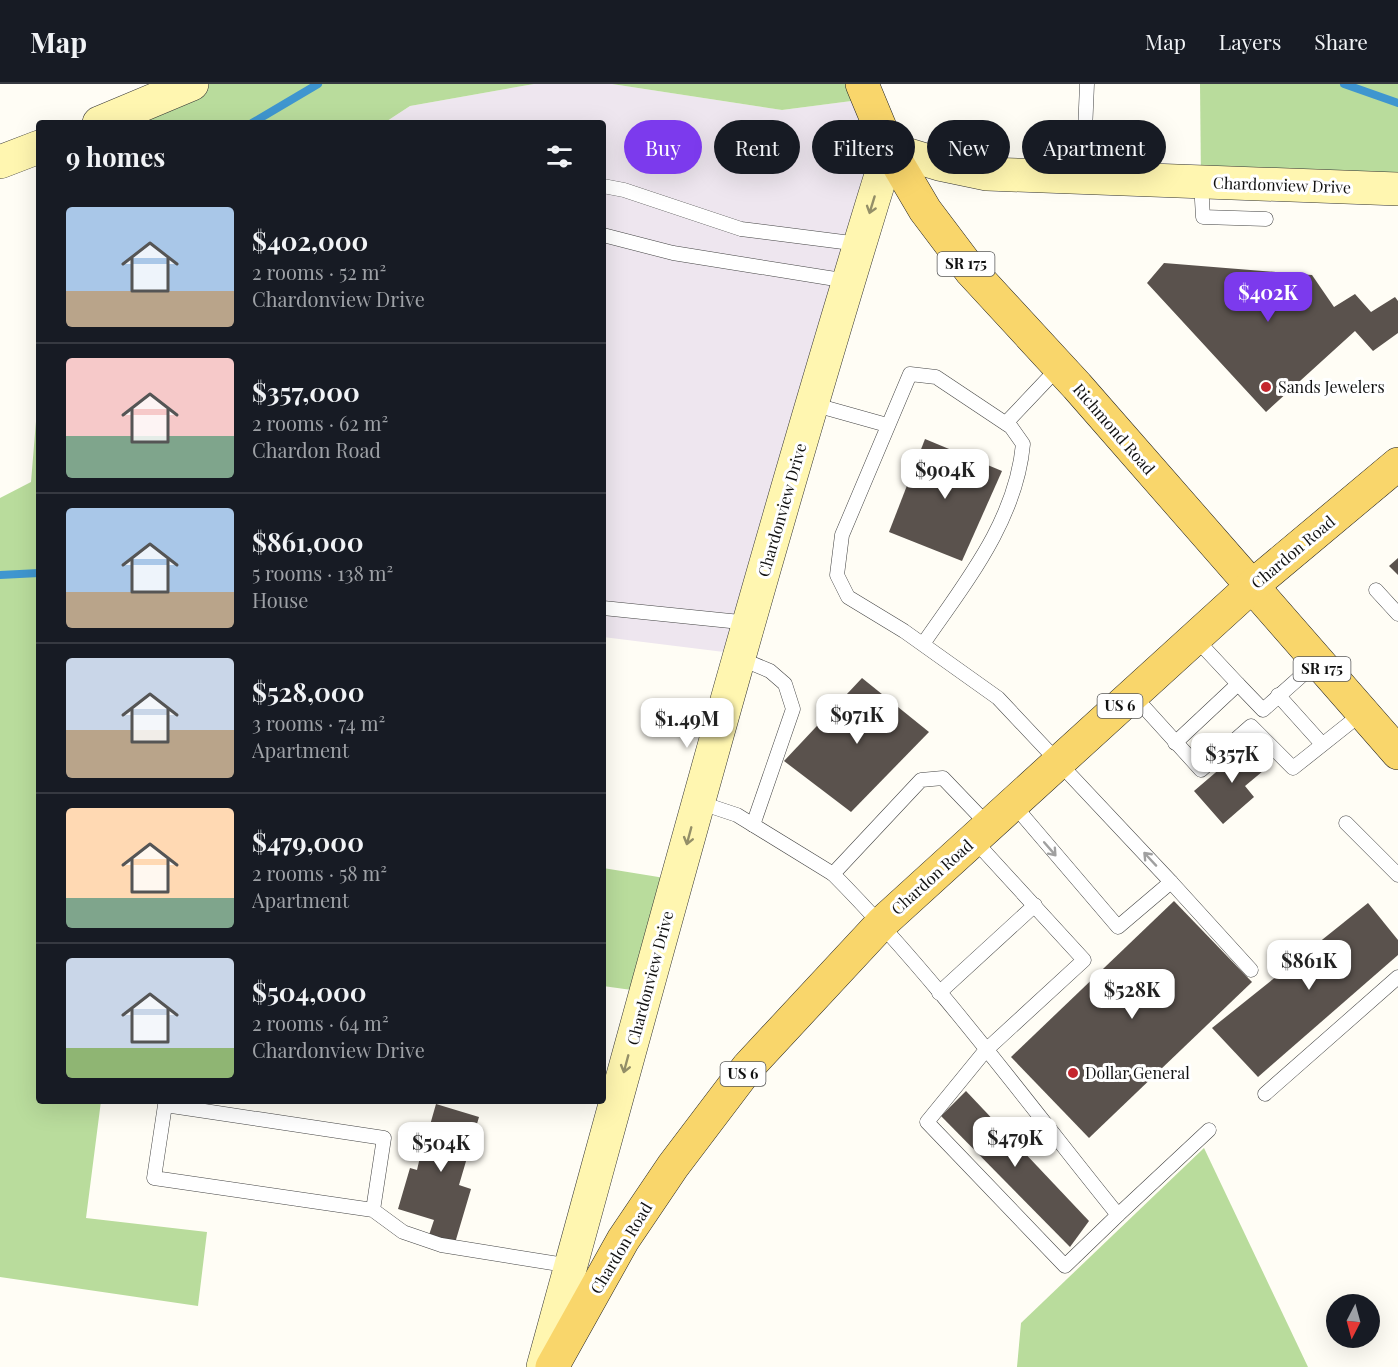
<!DOCTYPE html>
<html lang="en">
<head>
<meta charset="utf-8">
<style>
	:root { --surface:#171b24; --page:#20242c; --text:#f1f3f6; --muted:#9ea1a6; --line:#363941; --accent:#7c3aed }
	body { margin:0; font-family:"Playfair Display",serif; background:var(--page); color:var(--text); height:100vh; display:flex; flex-direction:column; font-size:22px; white-space:nowrap }
	* { box-sizing:border-box; margin:0 }
	p { font-size:20px; color:var(--muted) }
	.icon { flex:none; width:33px; height:33px; fill:none; stroke:currentColor; stroke-width:2; stroke-linecap:round; stroke-linejoin:round }
	.map { position:relative; flex:1; overflow:hidden }
	.details { position:absolute; left:36px; top:36px; width:570px; height:984px; display:flex; flex-direction:column; background:var(--surface); border-radius:6px; box-shadow:0 6px 24px #0002 }
	.details>* { flex:none }
	.guide { position:absolute; left:624px; top:36px; width:570px; height:54px; display:flex; gap:12px }
	.needle { width:39px; rotate:186deg }
	.buttons { position:absolute; left:1326px; top:1210px; display:grid; gap:12px }
	.buttons a { display:grid; place-items:center; width:54px; height:54px; border-radius:50%; background:var(--surface); box-shadow:0 6px 24px #0002; font-size:30px }
	.price { position:absolute; translate:-50% -51px; padding:0 14px; border-radius:12px; background:#fff; color:#222; font-size:20px; line-height:39px; filter:drop-shadow(0 2px 3px #0008) }
	.price::after { content:''; position:absolute; left:50%; top:36px; width:18px; height:14px; margin-left:-9px; background:inherit; clip-path:polygon(0 0,100% 0,50% 100%) }
	.price.on { background:var(--accent); color:#fff }
	ul { padding:0; list-style:none }
	li { display:flex; align-items:center; gap:18px; height:150px; padding:0 30px }
	li+li { border-top:2px solid var(--line) }
	li span { display:grid; place-items:center; flex:none; width:168px; height:120px; border-radius:6px; color:#555 }
	li>.icon { margin-inline-start:auto }
	span .icon { width:72px; height:72px; fill:#fffc; stroke-width:1 }
	li b { font-size:26px }
	h2 { display:flex; justify-content:space-between; align-items:center; height:72px; padding:0 30px; font-size:26px }
	.chip { padding:0 21px; border-radius:27px; background:var(--surface); box-shadow:0 6px 24px #0002; font-size:21px; line-height:54px }
	.chip.on { background:var(--accent); color:#fff }
	header { display:flex; align-items:center; gap:36px; box-sizing:border-box; height:84px; padding:0 30px; background:var(--surface); border-bottom:2px solid var(--line) }
	header strong { font-size:28px }
	nav { display:flex; gap:33px; margin-inline-start:auto; font-size:21px }
	.map>svg:first-child { display:block }
	.industrial { fill:#eee6ef }
	.forest { fill:#b9dc9c }
	.lines { fill:none; stroke-linecap:round; stroke-linejoin:round }
	.stream { stroke:#3f96cf; stroke-width:8 }
	.building { fill:#5a524d }
	.lane-casing { stroke:#444; stroke-width:15 }
	.secondary-casing { stroke:#333; stroke-width:34 }
	.primary-casing { stroke:#222; stroke-width:34 }
	.lane { stroke:#fff; stroke-width:14 }
	.secondary { stroke:#fff6b0; stroke-width:33 }
	.primary { stroke:#f9d66b; stroke-width:33 }
	.oneway { stroke:#948f68 }
	.oneway2 { stroke:#a0a0a0 }
	.poi-dot { fill:#c4262e; stroke:#fff; stroke-width:2 }
	.labels { text-anchor:middle; stroke-width:6; stroke-linejoin:round; paint-order:stroke }
	.shield { fill:#fff; stroke:#585858; stroke-width:1.5 }
	.shield-label { font-size:15px; font-weight:bold; fill:#111 }
	.street-label { font-size:16px; fill:#111; stroke:#fff }
	.poi-label { font-size:16px; fill:#111; stroke:#fff; text-anchor:start }
</style>
</head>
<body>
<header>
<strong>Map</strong>
<nav><a>Map</a><a>Layers</a><a>Share</a></nav>
</header>
<div class="map">
<svg width="1398" height="1283" viewBox="0 0 1398 1283">
	<rect width="100%" height="100%" fill="#fffdf5"/>
	<path class="industrial" d="M534,0H612L782,26L867,15L889,65L740,570L603,553V39H384L410,22Z"/>
	<g class="forest">
		<path d="M192,0H534L410,22L384,39H99Z"/>
		<path d="M612,0H862L867,15L782,26Z"/>
		<path d="M1200,0H1398V105L1201,99Z"/>
		<path d="M39,301V1017H101L86,1134L207,1148L198,1222L0,1193V414L31,398Z"/>
		<path d="M603,784L677,796L646,908L603,902Z"/>
		<path d="M1204,1064L1308,1283H1017L1021,1239Z"/>
	</g>
	<g class="lines">
		<g class="stream">
			<path d="M1344,0L1398,19"/>
			<path d="M252,39L318,0"/>
			<path d="M0,491L39,489"/>
		</g>
	</g>
	<g class="building">
		<path d="M1164,179L1312,191L1334,223L1355,210L1371,228L1395,213L1398,217V249L1373,267L1355,247L1266,328L1147,199Z"/>
		<path d="M925,355L1002,387L962,477L889,448Z"/>
		<path d="M1398,474V491L1389,482Z"/>
		<path d="M862,594L929,648L851,728L784,677Z"/>
		<path d="M1250,659L1269,682L1245,702L1254,713L1223,740L1194,707Z"/>
		<path d="M1174,817L1252,898L1089,1054L1011,973Z"/>
		<path d="M1368,819L1398,856V871L1258,993L1212,944Z"/>
		<path d="M966,1007L1089,1137L1070,1163L941,1032Z"/>
		<path d="M436,1020L479,1033L459,1101L471,1105L455,1159L429,1151L434,1136L398,1125L410,1084L417,1086L420,1073L416,1072L421,1053L426,1055Z"/>
	</g>
	<g class="lines">
		<defs>
			<g id="lane">
				<path d="M1083,95L1087,0"/>
				<path d="M1201,99L1203,133L1266,135"/>
				<path d="M603,102L624,106L741,145L859,160"/>
				<path d="M603,151L673,169L848,197"/>
				<path d="M812,320L887,341"/>
				<path d="M1006,339L1059,283"/>
				<path d="M1376,506L1398,530"/>
				<path d="M603,524L750,539"/>
				<path d="M1195,554L1238,600"/>
				<path d="M923,560C965,499 1016,437 1023,360L1011,343L936,293L910,290L842,451L837,491L848,513L904,547L998,614L1171,798L1118,843L1013,720"/>
				<path d="M739,574L770,587L785,600L793,625L753,741"/>
				<path d="M1133,611L1201,686L1251,642L1293,684L1361,630"/>
				<path d="M1278,611L1322,660"/>
				<path d="M1175,659L1238,600L1263,626L1317,578"/>
				<path d="M698,718L737,731L833,790"/>
				<path d="M1346,739L1398,791"/>
				<path d="M974,756L1084,876L985,967L927,1038L1065,1182L1118,1131C1025,1016 937,895 833,790L921,696L943,694L989,742"/>
				<path d="M1171,798L1251,886"/>
				<path d="M939,909L1035,821"/>
				<path d="M1265,1010L1398,893"/>
				<path d="M373,1126L154,1094L165,1021L384,1054L373,1126L403,1148L441,1161L571,1182"/>
				<path d="M1118,1131L1209,1046"/>
			</g>
			<g id="secondary">
				<path d="M99,39L192,0"/>
				<path d="M0,78L39,63"/>
				<path d="M543,1283C655,876 764,468 889,65L939,80L987,90L1398,105"/>
			</g>
			<g id="primary">
				<path d="M862,0L889,65L925,126L971,187L1077,302L1398,669"/>
				<path d="M552,1283L623,1156L673,1082L748,983L882,839L1251,503L1398,380"/>
			</g>
		</defs>
		<use href="#lane" class="lane-casing"/>
		<use href="#secondary" class="secondary-casing"/>
		<use href="#primary" class="primary-casing"/>
		<use href="#lane" class="lane"/>
		<use href="#secondary" class="secondary"/>
		<use href="#primary" class="primary"/>
	</g>
	<defs><path id="oneway-shaft" d="M-6 0H5M1.5-3L5.5 0L1.5 3" fill="none" stroke-width="1.6" stroke-linecap="round" stroke-linejoin="round" transform="scale(1.5)"/></defs>
	<g class="oneway">
		<use href="#oneway-shaft" transform="translate(872 121) rotate(107)"/>
		<use href="#oneway-shaft" transform="translate(689 752) rotate(105)"/>
		<use href="#oneway-shaft" transform="translate(626 980) rotate(105)"/>
	</g>
	<g class="oneway2">
		<use href="#oneway-shaft" transform="translate(1050 765) rotate(49)"/>
		<use href="#oneway-shaft" transform="translate(1150 775) rotate(-133)"/>
	</g>
	<g class="poi-dot">
		<circle cx="1266" cy="303" r="6"/>
		<circle cx="1073" cy="989" r="6"/>
	</g>
	<g class="labels">
		<g class="shield">
			<rect x="937.5" y="168" width="57" height="24" rx="4.5"/>
			<rect x="1293.5" y="573" width="57" height="24" rx="4.5"/>
			<rect x="1097.5" y="610" width="45" height="24" rx="4.5"/>
			<rect x="720.5" y="978" width="45" height="24" rx="4.5"/>
		</g>
		<g class="shield-label">
			<text x="966" y="185">SR 175</text>
			<text x="1322" y="590">SR 175</text>
			<text x="1120" y="627">US 6</text>
			<text x="743" y="995">US 6</text>
		</g>
		<g class="street-label">
			<text transform="translate(1282 101) rotate(2)" y="6">Chardonview Drive</text>
			<text transform="translate(1114 345) rotate(49)" y="6">Richmond Road</text>
			<text transform="translate(782 426) rotate(-74)" y="6">Chardonview Drive</text>
			<text transform="translate(1293 468) rotate(-40)" y="6">Chardon Road</text>
			<text transform="translate(932 793) rotate(-42)" y="6">Chardon Road</text>
			<text transform="translate(650 894) rotate(-75)" y="6">Chardonview Drive</text>
			<text transform="translate(621 1164) rotate(-59)" y="6">Chardon Road</text>
		</g>
		<g class="poi-label">
			<text x="1278" y="309">Sands Jewelers</text>
			<text x="1085" y="995">Dollar General</text>
		</g>
	</g>
</svg>
<div class="buttons">
<a><svg class="needle" viewBox="-14 -14 28 28"><path d="M0-13l5 13h-10z" fill="#e53935"/><path d="M0 13l5-13h-10z" fill="#9ea1a6"/></svg></a>
</div>
<b class="price on" style="left:1268px;top:239px">$402K</b>
<b class="price" style="left:945px;top:416px">$904K</b>
<b class="price" style="left:857px;top:661px">$971K</b>
<b class="price" style="left:687px;top:665px">$1.49M</b>
<b class="price" style="left:1232px;top:700px">$357K</b>
<b class="price" style="left:1309px;top:907px">$861K</b>
<b class="price" style="left:1132px;top:936px">$528K</b>
<b class="price" style="left:1015px;top:1084px">$479K</b>
<b class="price" style="left:441px;top:1089px">$504K</b>
<div class="guide">
<a class="chip on">Buy</a>
<a class="chip">Rent</a>
<a class="chip">Filters</a>
<a class="chip">New</a>
<a class="chip">Apartment</a>
</div>
<section class="details">
<h2>9 homes<svg class="icon" aria-label="filters" viewBox="0 0 24 24"><path d="M4 7h16M4 17h16"/><circle cx="9" cy="7" r="2"/><circle cx="15" cy="17" r="2"/></svg></h2>
<ul>
<li><span style="background:linear-gradient(#a9c7e8 70%,#b9a48a 0)"><svg class="icon" aria-label="home" viewBox="0 0 24 24"><path d="M3 11l9-7 9 7M6 9v11h12V9"/></svg></span><div><b>$402,000</b><p>2 rooms · 52 m²</p><p>Chardonview Drive</p></div></li>
<li><span style="background:linear-gradient(#f6c9c9 65%,#7fa58c 0)"><svg class="icon" aria-label="home" viewBox="0 0 24 24"><path d="M3 11l9-7 9 7M6 9v11h12V9"/></svg></span><div><b>$357,000</b><p>2 rooms · 62 m²</p><p>Chardon Road</p></div></li>
<li><span style="background:linear-gradient(#a9c7e8 70%,#b9a48a 0)"><svg class="icon" aria-label="home" viewBox="0 0 24 24"><path d="M3 11l9-7 9 7M6 9v11h12V9"/></svg></span><div><b>$861,000</b><p>5 rooms · 138 m²</p><p>House</p></div></li>
<li><span style="background:linear-gradient(#c9d6e8 60%,#b9a48a 0)"><svg class="icon" aria-label="home" viewBox="0 0 24 24"><path d="M3 11l9-7 9 7M6 9v11h12V9"/></svg></span><div><b>$528,000</b><p>3 rooms · 74 m²</p><p>Apartment</p></div></li>
<li><span style="background:linear-gradient(#ffd9b3 75%,#7fa58c 0)"><svg class="icon" aria-label="home" viewBox="0 0 24 24"><path d="M3 11l9-7 9 7M6 9v11h12V9"/></svg></span><div><b>$479,000</b><p>2 rooms · 58 m²</p><p>Apartment</p></div></li>
<li><span style="background:linear-gradient(#c9d6e8 75%,#8fb573 0)"><svg class="icon" aria-label="home" viewBox="0 0 24 24"><path d="M3 11l9-7 9 7M6 9v11h12V9"/></svg></span><div><b>$504,000</b><p>2 rooms · 64 m²</p><p>Chardonview Drive</p></div></li>
</ul>
</section>
</div>
</body>
</html>
